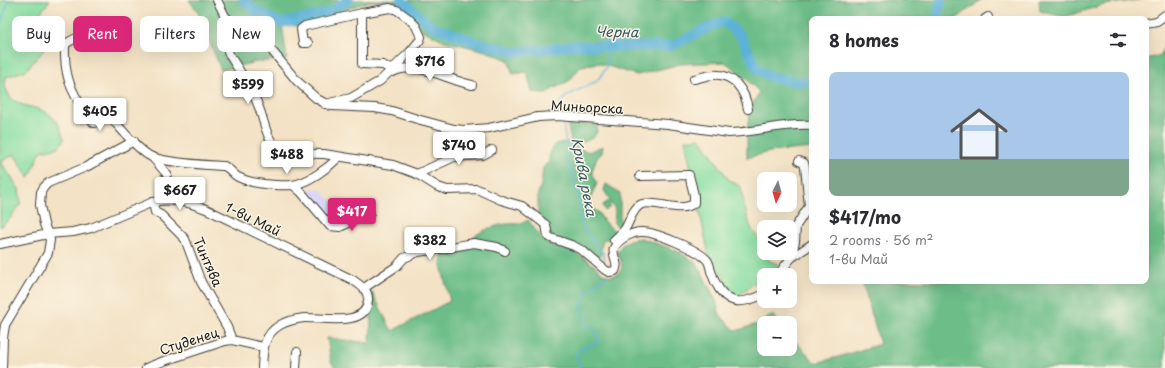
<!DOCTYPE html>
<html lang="en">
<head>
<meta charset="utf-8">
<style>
	:root { --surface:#fff; --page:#f7f7f7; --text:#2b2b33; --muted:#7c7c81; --accent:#db2777 }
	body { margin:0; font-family:"Playpen Sans",sans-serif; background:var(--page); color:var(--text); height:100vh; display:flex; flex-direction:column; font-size:15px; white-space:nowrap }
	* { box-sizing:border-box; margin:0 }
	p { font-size:13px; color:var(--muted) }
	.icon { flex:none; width:22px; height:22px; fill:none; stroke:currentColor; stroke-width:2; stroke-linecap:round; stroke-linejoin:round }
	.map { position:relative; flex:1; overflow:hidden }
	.side { position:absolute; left:809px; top:16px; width:340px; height:268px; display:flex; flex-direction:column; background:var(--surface); border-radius:8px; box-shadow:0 4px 16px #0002 }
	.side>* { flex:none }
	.top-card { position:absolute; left:12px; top:16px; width:380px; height:36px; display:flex; gap:8px }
	.needle { width:26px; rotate:185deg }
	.tools { position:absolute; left:757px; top:172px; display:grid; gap:8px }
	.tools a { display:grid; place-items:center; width:40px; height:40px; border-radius:8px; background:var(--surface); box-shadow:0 4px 16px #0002; font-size:20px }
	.price { position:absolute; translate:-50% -34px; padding:0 9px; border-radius:4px; background:#fff; color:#222; font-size:13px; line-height:26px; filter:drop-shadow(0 1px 2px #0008) }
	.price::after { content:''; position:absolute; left:50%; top:24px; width:12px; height:9px; margin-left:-6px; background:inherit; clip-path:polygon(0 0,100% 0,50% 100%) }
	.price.selected { background:var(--accent); color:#fff }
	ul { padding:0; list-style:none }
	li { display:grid; align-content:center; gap:8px; height:212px; padding:0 20px }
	li span { display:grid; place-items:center; height:124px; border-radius:8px; color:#555 }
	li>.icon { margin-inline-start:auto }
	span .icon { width:72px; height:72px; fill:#fffc; stroke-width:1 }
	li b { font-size:17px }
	h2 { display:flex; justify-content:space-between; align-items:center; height:48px; padding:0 20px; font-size:17px }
	.pill { padding:0 14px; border-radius:8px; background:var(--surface); box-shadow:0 4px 16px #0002; font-size:14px; line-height:36px }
	.pill.selected { background:var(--accent); color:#fff }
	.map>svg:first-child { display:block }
	.built { fill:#d9d7f8 }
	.green { fill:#86dea2; stroke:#517d5f }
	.forest { fill:#6cbd88; stroke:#446c52 }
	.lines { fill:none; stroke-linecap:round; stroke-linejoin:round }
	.stream { stroke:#5bb2d8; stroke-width:1.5 }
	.river { stroke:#5bb2d8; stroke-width:10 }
	.minor-casing { stroke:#3c3a35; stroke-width:10 }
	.minor { stroke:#fff; stroke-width:8 }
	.labels { text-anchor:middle; stroke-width:3; stroke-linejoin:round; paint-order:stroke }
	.street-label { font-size:13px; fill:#1c1c1c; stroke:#fcf5e5 }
	.water-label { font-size:14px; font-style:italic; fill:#355867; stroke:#fcf5e5 }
</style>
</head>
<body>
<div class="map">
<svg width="1165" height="368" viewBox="0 0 1165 368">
	<rect width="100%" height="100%" fill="#fcf5e5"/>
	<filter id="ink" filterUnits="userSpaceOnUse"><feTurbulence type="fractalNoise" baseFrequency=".025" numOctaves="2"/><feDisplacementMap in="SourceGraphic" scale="8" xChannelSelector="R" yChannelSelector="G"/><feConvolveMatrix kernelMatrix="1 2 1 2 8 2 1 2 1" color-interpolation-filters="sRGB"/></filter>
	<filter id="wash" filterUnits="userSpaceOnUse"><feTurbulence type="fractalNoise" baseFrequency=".012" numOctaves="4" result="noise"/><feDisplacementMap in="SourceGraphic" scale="16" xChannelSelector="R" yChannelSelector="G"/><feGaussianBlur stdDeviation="0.9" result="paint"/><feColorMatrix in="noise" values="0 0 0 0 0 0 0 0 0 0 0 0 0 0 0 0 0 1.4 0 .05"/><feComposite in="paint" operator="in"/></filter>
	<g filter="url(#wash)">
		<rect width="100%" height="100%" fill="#f3e2c5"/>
		<path class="built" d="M312,189H320L333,202L343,216V221L330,225L300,191Z"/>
		<g class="green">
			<path d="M3,0H50L34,21C36,35 37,36 50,41L43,51L26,70L6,77L5,87C7,91 9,96 11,98C25,111 45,103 59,125C61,129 62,135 64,139L59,147L41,151L29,178L14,154L1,162L19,189L21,203L10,219L0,227V2Z"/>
			<path d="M700,138L729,180L741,187C743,201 746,215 751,228C756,238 764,241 764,253H766L769,261L779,264L735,298L724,291V275L711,266L685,140Z"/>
		</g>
		<g class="forest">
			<path d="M189,0H981L956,19H812V148L769,152L747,158V137L749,112L759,92L740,73L725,62L680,64L637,75L598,63L581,66L569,81L545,93L532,92L527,72L513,74L508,60L486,51L445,41L420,29L398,2L370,1L298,26L282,25L287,59L256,62L221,70L198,12Z"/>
			<path d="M1039,0H1140L1103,5L1064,17L1040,11Z"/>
			<path d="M1165,44V368H336L331,362L327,338L370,343L372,292L392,331L450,301L441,265L443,252L473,246L472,238C480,231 496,225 507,224C517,223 518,226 528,220L543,240L551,245L574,251L594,265L604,274L611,276L618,274L622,268L621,260L617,253L621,246L629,240L641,238L675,250L697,263L716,301L720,315L736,331L757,324L773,315L779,323H764V349H790V336L816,363L838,357L880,344L863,284L868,281H1146V59L1161,55Z"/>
			<path d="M567,122L597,125C598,140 589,139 577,144L581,149L589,152L595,149L603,146L602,153L596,159L592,172L597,183L588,205L599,213L604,222L616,232L620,228L614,223C614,215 618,209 610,203L609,208L605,211L603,205L610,200L604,190L606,184L620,193V222L629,226L611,239H605L602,242L601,256L594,259L547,236L543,231V226L538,214V193L541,185L543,168L549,161L550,152L555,144L571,141Z"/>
		</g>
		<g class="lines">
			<g class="stream">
				<path d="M0,26L9,0"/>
				<path d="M562,114L561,102L568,95L597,81L606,68L608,50L611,47"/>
				<path d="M563,120L568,162L579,198L580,218L585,231L603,253L605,265"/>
				<path d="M581,368L575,353L584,348L598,343L597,332L585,322L581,307L587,292L607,275"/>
			</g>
			<g class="river">
				<path d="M244,0L253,9L280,23L303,19L331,12L349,0"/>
				<path d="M401,0L432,26L476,42L515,52L554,48L574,45L611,47L671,46L707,28L724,21L740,35L757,69L771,77L797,82L812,81"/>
				<path d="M937,19L941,0"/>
			</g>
		</g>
	</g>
	<g filter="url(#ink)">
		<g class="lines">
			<defs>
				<g id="minor">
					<path d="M217,0L225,16L236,27L263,40L297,81L317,99L331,106L375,108L392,111L417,119L454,129L464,130L489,128L538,117L557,116L668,124L729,133C758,132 783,123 812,125"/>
					<path d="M362,13V64L383,65L392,70"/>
					<path d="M985,19L988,17"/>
					<path d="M1146,23L1157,21L1165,15"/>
					<path d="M308,43H303L301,29L305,26L362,13L390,8L397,10L408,18L416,26L421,37L420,40L410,52L380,81L351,98L325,104"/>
					<path d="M228,52C237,68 249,84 256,100C265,120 264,135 279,153L324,154L393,165L417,174L438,187L447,190L477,189L501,200L522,206L546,225L548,236L551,238L574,246L583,251L605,270L609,272L615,271C620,262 611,256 614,248C619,239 633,231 643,232C655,232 699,250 707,260C710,263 710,270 712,274C715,284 722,296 732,300C740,304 757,298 764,294"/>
					<path d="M393,72C417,60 447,80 472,85"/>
					<path d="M694,79C700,78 707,75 713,75C733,73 745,90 748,109"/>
					<path d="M98,105L102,106L109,116L108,117L94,123L86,112Z"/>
					<path d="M86,112C69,90 64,72 65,45C73,37 84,37 92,31"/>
					<path d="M109,116C120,127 135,147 148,155C160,163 208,165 224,166C230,168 232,174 238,177C246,181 255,183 264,184C273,185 283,186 292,185C308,183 328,168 339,157"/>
					<path d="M153,158L167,174"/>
					<path d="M417,174L454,157L483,155L492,150"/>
					<path d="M293,185L301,192L330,226L340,227L370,213"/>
					<path d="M153,202L155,212L161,215L185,239L201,282L227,327L232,340"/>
					<path d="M614,240C618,236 622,233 625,229C630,221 633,207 642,204C656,200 682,214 694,203V195L689,175L640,176"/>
					<path d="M0,244L48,234L73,232L91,228L153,202C174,198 187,202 206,209L353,280C361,286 369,290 368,301C366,328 322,317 304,318C296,319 287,321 280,325C263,335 263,350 262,368"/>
					<path d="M791,258L795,242L796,226L809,206L805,167L804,163L799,161"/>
					<path d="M778,275L791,258L812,244"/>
					<path d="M364,288L397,266L404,258L418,252L446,248L474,243L497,247L505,251"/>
					<path d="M2,368L3,338L5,325L48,253L50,240L44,224L40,205L41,192L44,187L48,183L86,167L134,141"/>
					<path d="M146,368L164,361L225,341L232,340L263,347"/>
					<path d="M296,368L297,352"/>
				</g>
			</defs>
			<use href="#minor" class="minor-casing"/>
			<use href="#minor" class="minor"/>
		</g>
	</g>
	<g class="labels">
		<g class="street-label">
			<text transform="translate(587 107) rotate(3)" y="5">Миньорска</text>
			<text transform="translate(253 219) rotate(26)" y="5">1-ви Май</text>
			<text transform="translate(208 262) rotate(66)" y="5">Тинтява</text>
			<text transform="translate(189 341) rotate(-18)" y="5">Студенец</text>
		</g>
		<g class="water-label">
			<text transform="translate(617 32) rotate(1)" y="5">Черна</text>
			<text transform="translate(584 177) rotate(79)" y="5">Крива река</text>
		</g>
	</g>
</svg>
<div class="tools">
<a><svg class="needle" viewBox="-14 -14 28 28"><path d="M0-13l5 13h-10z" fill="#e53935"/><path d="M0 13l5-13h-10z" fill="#7c7c81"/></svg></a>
<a><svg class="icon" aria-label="layers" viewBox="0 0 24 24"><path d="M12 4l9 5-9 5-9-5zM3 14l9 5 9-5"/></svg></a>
<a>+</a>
<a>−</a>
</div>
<b class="price" style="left:430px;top:82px">$716</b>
<b class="price" style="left:248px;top:105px">$599</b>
<b class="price" style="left:100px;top:132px">$405</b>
<b class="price" style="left:459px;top:166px">$740</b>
<b class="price" style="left:287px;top:175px">$488</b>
<b class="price" style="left:180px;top:211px">$667</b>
<b class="price selected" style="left:352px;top:232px">$417</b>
<b class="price" style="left:430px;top:261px">$382</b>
<div class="top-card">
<a class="pill">Buy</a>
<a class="pill selected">Rent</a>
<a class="pill">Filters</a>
<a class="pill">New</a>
</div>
<section class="side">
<h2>8 homes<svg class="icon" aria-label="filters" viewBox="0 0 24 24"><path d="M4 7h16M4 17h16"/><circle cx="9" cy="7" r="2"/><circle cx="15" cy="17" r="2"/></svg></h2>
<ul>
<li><span style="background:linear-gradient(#a9c7e8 70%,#7fa58c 0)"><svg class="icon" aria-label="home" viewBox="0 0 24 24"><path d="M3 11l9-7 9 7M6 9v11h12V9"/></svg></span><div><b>$417/mo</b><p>2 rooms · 56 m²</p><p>1-ви Май</p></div></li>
</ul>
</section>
</div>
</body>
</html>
